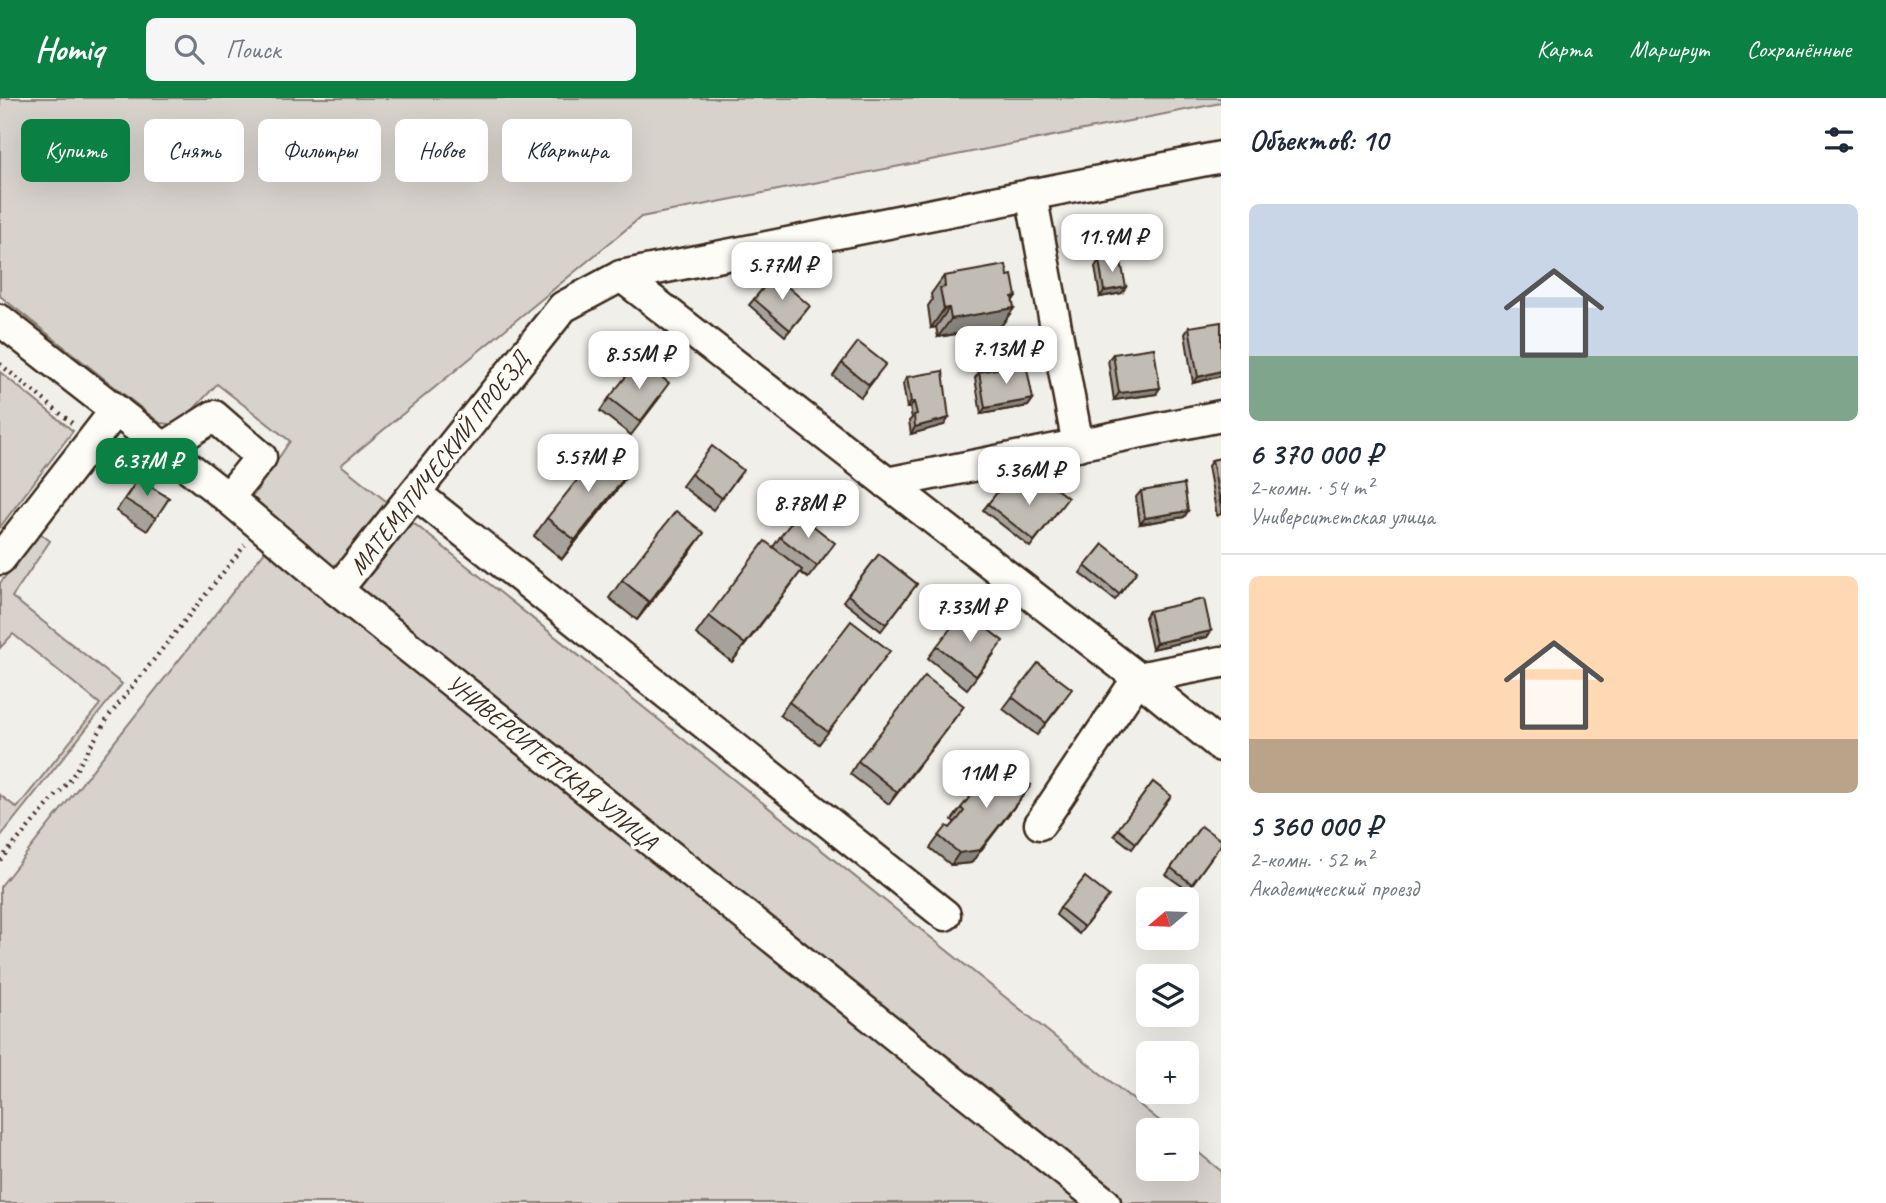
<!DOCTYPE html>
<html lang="ru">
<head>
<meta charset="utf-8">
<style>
	:root { --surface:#fff; --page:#f6f6f7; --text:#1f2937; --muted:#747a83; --line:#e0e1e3; --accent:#0b8043 }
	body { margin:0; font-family:Caveat,sans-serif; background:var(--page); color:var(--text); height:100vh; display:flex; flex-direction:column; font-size:26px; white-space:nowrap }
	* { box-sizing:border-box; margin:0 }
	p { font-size:23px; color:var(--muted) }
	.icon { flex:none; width:38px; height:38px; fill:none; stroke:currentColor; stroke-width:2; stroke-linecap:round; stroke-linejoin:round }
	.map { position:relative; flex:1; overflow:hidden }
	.side { display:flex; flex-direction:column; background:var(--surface); width:665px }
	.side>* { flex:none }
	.top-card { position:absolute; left:21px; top:21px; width:665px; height:63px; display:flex; gap:14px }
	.needle { width:46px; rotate:251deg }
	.fabs { position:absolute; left:1136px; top:789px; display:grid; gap:14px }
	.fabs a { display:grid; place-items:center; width:63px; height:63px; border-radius:10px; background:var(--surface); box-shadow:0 7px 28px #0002; font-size:35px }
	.price { position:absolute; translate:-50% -60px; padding:0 16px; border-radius:14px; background:#fff; color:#222; font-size:23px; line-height:46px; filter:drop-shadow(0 2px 4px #0008) }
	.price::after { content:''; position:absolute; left:50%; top:42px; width:21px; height:16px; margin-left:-10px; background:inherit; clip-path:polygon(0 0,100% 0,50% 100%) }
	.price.current { background:var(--accent); color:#fff }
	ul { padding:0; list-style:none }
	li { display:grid; align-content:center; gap:14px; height:371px; padding:0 28px }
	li+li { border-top:2px solid var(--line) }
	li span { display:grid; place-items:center; height:217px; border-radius:10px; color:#555 }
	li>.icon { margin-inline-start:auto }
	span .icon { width:126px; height:126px; fill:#fffc; stroke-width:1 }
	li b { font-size:30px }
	h2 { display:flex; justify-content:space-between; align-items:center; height:84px; padding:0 28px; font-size:30px }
	.pill { padding:0 24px; border-radius:10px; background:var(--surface); box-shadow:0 7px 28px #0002; font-size:24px; line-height:63px }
	.pill.current { background:var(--accent); color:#fff }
	header { display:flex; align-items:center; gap:42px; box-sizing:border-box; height:98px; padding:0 35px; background:var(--accent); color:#fff }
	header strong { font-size:33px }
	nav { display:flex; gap:38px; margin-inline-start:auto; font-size:24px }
	.search { width:490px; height:63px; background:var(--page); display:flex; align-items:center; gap:18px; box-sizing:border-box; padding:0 24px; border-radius:10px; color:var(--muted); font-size:26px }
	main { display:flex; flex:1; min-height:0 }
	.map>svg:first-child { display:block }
	.green { fill:#d7d2cc; stroke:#897e75; stroke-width:2 }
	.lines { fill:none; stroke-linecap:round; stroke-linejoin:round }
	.minor-casing { stroke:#3b2a1e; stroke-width:35 }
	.path { stroke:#3b2a1e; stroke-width:4.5; stroke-dasharray:2 5; stroke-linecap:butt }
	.minor { stroke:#fdfcf7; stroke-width:30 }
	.wall { fill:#a6a29b; stroke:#3b2a1e; stroke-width:2 }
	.shaded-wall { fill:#87847e; stroke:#3b2a1e; stroke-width:2 }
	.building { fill:#c1bcb4; stroke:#3b2a1e; stroke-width:2 }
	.labels { text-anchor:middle; stroke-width:7; stroke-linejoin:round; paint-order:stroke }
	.street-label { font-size:24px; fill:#3b2a1e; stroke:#fdfcf7 }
</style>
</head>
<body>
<header>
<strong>Homiq</strong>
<div class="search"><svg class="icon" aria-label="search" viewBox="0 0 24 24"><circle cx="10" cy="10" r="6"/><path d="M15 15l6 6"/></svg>Поиск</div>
<nav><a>Карта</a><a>Маршрут</a><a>Сохранённые</a></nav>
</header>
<main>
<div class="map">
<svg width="1221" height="1105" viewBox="0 0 1221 1105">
	<rect width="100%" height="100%" fill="#f1efea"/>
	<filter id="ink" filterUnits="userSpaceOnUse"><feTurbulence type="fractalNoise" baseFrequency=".0143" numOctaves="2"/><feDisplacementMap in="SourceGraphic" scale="14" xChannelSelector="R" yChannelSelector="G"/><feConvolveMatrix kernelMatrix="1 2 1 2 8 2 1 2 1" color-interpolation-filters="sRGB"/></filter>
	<g filter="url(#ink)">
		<g class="green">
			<path d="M0,0H1221V5L641,119L341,367L1171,1032H1148V1071H1186L1187,1045L1221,1073V1105H0V789L269,448L247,407L290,343L217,286L179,327L160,325L0,198Z"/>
			<path d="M0,274L73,333L0,429Z"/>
			<path d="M40,435L50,443L12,499L122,586L0,739V697L17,710L100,606L13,536L0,550V485Z"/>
		</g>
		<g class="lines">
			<defs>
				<g id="minor">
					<path d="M1031,96L1078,347"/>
					<path d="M621,178L1138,580L1221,648"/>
					<path d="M0,222L228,400L337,492L1105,1105"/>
					<path d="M164,350L214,318L261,359L228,400"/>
					<path d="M887,385L1221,318"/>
					<path d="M415,395L945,817"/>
					<path d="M0,461L116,312"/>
					<path d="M337,492L563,209L621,178L1221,59"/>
					<path d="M1040,726L1138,580L1221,564"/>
				</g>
			</defs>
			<use href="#minor" class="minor-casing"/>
			<g class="path">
				<path d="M0,266L73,326"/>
				<path d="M0,762L70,682L109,618L245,447"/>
			</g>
			<use href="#minor" class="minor"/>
		</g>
		<g class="wall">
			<path d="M1099,162L1122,195L1100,199L1095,169Z"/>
			<path d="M944,178L1012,203L1014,210L1001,228L938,239L936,229L931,230L928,208L932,202L931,196Z"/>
			<path d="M754,201L805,214L785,238L749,207Z"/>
			<path d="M1189,229L1221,278L1193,285L1185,236Z"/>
			<path d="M1113,256L1156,296L1114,302L1108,262Z"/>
			<path d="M842,265L877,278L861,299L833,278Z"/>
			<path d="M979,274L1033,301L1028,308L981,316L975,280Z"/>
			<path d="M907,279L944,327L911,336L909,323L912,320L910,310H907L903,286Z"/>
			<path d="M661,298L631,337L600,313L609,300Z"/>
			<path d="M1221,360V416L1217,418L1208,368L1212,362Z"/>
			<path d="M743,372L713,412L682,388L691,376Z"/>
			<path d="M630,373L617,392L562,461L534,438L547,420Z"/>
			<path d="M138,381L169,400L147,433L116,413Z"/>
			<path d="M1000,391L1063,406L1030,449L983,412Z"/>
			<path d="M1141,393L1188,413L1184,419L1140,426L1136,399Z"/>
			<path d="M780,439L826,457L808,480L800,474L732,564L696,536L709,518L773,449Z"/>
			<path d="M691,453L637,522L609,500L622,482Z"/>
			<path d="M879,456L917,486L881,533L843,503Z"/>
			<path d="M1085,468L1137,473L1115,502L1080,475Z"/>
			<path d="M1149,513L1211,533L1207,539L1152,551L1145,519Z"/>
			<path d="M937,548L994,556L967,591L928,560Z"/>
			<path d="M881,565L819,646L780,617L789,604Z"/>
			<path d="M1012,599L1063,604L1037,637L1003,611Z"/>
			<path d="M955,620L889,706L850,676L858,663Z"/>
			<path d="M991,672L1031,687L971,765L951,767L930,750L939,738L950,730L955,725L952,722L961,710L980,692L985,687L982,684Z"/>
			<path d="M1153,684L1171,698L1132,751L1114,737Z"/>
			<path d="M1201,728L1221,746L1188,792L1166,777Z"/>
			<path d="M1104,804L1079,836L1056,817L1060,810Z"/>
		</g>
		<g class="shaded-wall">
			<path d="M1126,189L1122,195L1100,199L1104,193Z"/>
			<path d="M1016,198L1007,211L1014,210L1001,228L938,239L951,221Z"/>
			<path d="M949,210L936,229L931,230L944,211Z"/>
			<path d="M1221,273V278L1193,285L1198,279Z"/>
			<path d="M1160,290L1156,296L1114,302L1119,295Z"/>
			<path d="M1033,301L1028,308L981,316L985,310Z"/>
			<path d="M911,304H914L910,310H907Z"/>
			<path d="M949,320L944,327L911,336L915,329Z"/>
			<path d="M630,373L617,392L562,461L575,442Z"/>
			<path d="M1188,413L1184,419L1140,426L1145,420Z"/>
			<path d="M704,435L691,453L637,522L649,504Z"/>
			<path d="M802,472L789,490L732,564L745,546Z"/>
			<path d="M1211,533L1207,539L1152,551L1156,545Z"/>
			<path d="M964,608L955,620L889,706L897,694Z"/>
			<path d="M1031,687L971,765L951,767L959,755Z"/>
		</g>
		<g class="building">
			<path d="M1120,159L1126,189L1104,193L1099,162Z"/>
			<path d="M1006,167L1008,178L1012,177L1016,198L1012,199L1014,210L951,221L949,210L944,211L940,190L945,189L944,178Z"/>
			<path d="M774,177L810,208L790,232L754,201Z"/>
			<path d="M1221,224V273L1198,279L1189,229Z"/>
			<path d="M858,244L886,266L869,287L842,265Z"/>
			<path d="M1154,250L1160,290L1119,295L1113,256Z"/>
			<path d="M639,262L669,285L640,324L609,300Z"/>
			<path d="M1026,266L1033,301L985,310L979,274Z"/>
			<path d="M943,273L949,320L915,329L914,317L917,316L914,304H911L907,279Z"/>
			<path d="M712,348L743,372L722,400L691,376Z"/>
			<path d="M602,351L630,373L575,442L547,420Z"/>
			<path d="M1221,360V410L1212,362Z"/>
			<path d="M138,381L169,400L156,420L125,401Z"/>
			<path d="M1046,383L1068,400L1034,443L988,406L1000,391L1043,386Z"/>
			<path d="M1184,386L1188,413L1145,420L1141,393Z"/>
			<path d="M676,413L704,435L649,504L622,482Z"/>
			<path d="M798,416L835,445L817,468L780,439Z"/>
			<path d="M765,443L802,472L745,546L709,518Z"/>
			<path d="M1103,446L1137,473L1119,496L1085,468Z"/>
			<path d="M879,456L917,486L886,526L848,497Z"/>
			<path d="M1204,501L1211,533L1156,545L1149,513Z"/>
			<path d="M964,513L1003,543L976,578L937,548Z"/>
			<path d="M851,523L890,553L828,634L789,604Z"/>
			<path d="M1038,565L1072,591L1046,625L1012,599Z"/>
			<path d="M925,578L964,608L897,694L858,663Z"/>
			<path d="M999,662L1031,687L980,752L959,755L939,738L947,728L950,730L958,721L964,713L961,710L977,690L980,692L994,675L991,672Z"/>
			<path d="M1153,684L1171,698L1136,745L1118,731Z"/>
			<path d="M1201,728L1221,742V746L1192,786L1171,770Z"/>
			<path d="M1085,779L1109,798L1084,829L1060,810Z"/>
		</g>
	</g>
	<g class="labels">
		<g class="street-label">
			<text transform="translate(439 365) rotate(-52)" y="8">МАТЕМАТИЧЕСКИЙ ПРОЕЗД</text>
			<text transform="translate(552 664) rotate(39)" y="8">УНИВЕРСИТЕТСКАЯ УЛИЦА</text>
		</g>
	</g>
</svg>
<div class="fabs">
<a><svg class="needle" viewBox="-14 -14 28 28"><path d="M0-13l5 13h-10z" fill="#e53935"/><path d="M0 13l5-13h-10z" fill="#747a83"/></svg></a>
<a><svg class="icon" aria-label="layers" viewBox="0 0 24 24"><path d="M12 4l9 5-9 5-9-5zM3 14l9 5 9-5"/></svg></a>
<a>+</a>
<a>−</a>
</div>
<b class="price" style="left:1112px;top:176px">11.9M ₽</b>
<b class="price" style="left:782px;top:204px">5.77M ₽</b>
<b class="price" style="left:1006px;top:288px">7.13M ₽</b>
<b class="price" style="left:639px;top:293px">8.55M ₽</b>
<b class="price" style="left:588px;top:396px">5.57M ₽</b>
<b class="price current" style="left:147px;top:400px">6.37M ₽</b>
<b class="price" style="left:1029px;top:409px">5.36M ₽</b>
<b class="price" style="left:808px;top:442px">8.78M ₽</b>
<b class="price" style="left:970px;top:546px">7.33M ₽</b>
<b class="price" style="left:986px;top:712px">11M ₽</b>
<div class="top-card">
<a class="pill current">Купить</a>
<a class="pill">Снять</a>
<a class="pill">Фильтры</a>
<a class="pill">Новое</a>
<a class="pill">Квартира</a>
</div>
</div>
<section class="side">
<h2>Объектов: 10<svg class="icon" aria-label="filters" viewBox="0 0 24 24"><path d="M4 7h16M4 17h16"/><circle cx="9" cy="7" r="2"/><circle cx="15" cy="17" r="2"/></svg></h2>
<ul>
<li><span style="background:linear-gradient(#c9d6e8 70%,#7fa58c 0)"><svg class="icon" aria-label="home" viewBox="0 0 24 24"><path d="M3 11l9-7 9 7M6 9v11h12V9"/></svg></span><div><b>6 370 000 ₽</b><p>2-комн. · 54 m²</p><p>Университетская улица</p></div></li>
<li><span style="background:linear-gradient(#ffd9b3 75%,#b9a48a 0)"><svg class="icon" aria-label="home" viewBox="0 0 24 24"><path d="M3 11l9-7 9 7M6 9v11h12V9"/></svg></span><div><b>5 360 000 ₽</b><p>2-комн. · 52 m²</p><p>Академический проезд</p></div></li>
</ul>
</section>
</main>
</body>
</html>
